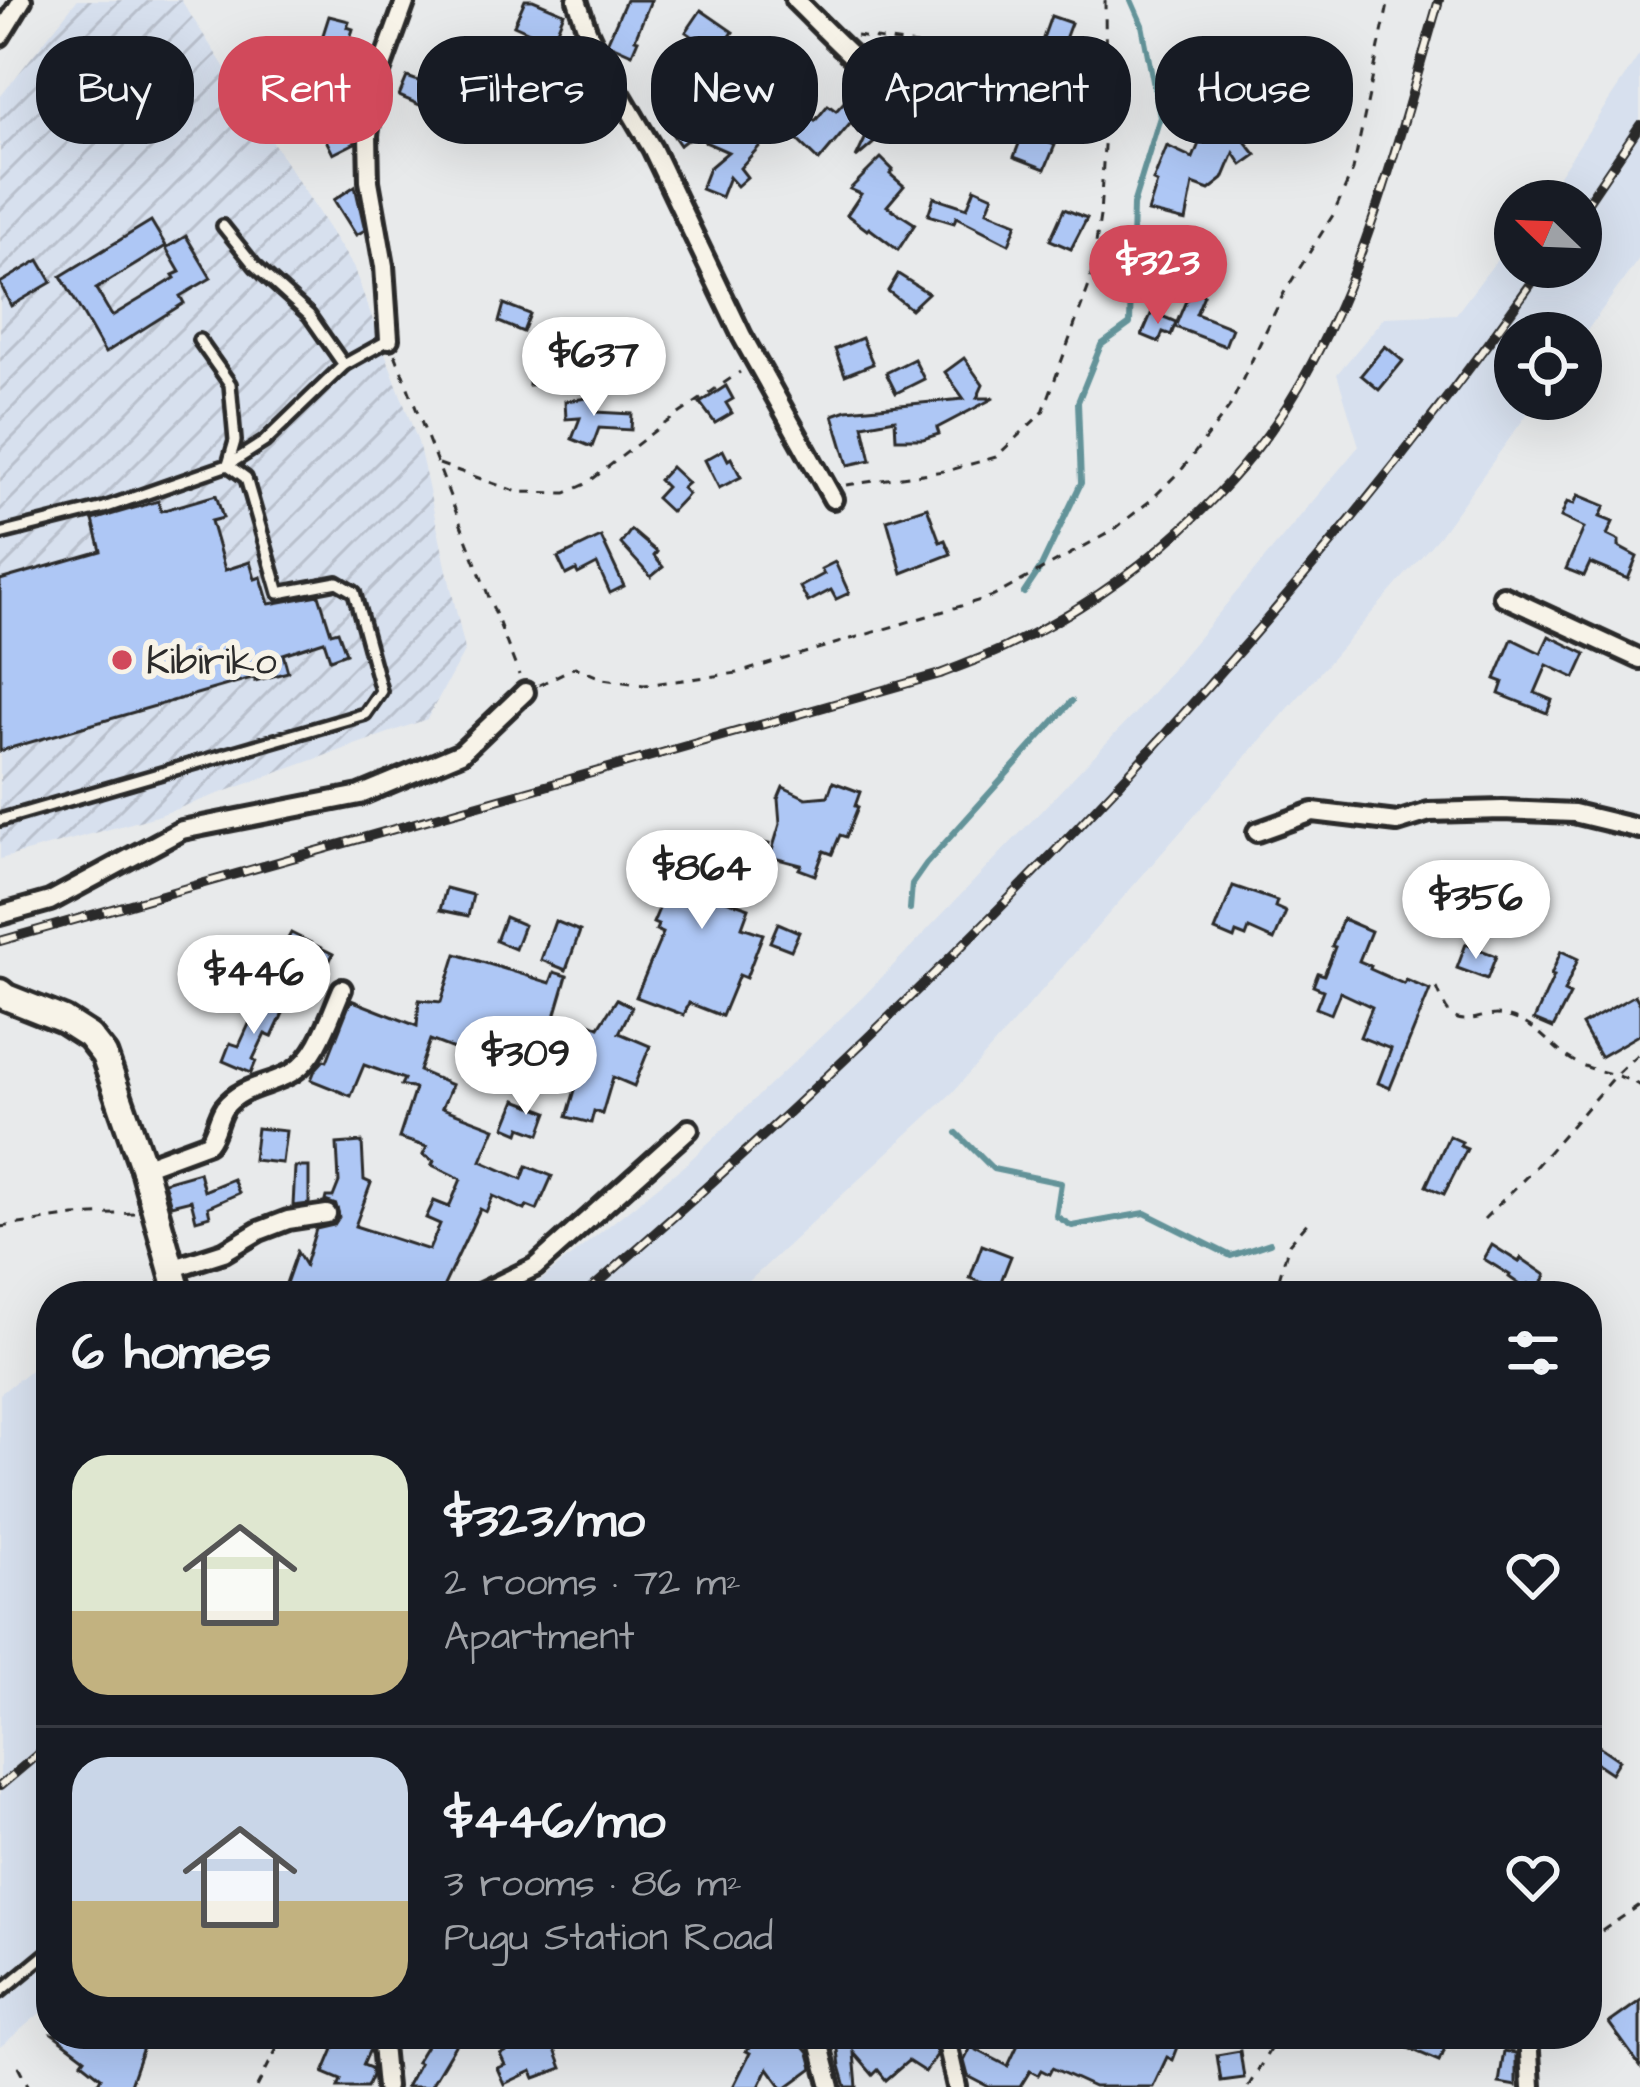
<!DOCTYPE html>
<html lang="en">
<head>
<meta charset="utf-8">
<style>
	:root { --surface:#171b24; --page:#20242c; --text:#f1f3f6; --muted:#9ea1a6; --line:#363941; --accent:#d1495b }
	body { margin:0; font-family:"Architects Daughter",sans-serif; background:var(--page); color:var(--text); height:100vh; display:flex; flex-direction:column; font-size:45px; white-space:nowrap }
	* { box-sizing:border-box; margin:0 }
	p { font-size:39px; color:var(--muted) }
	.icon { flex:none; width:66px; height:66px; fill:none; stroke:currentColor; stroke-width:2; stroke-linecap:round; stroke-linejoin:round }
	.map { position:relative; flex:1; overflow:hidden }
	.drawer { position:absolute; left:36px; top:1281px; width:1566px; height:768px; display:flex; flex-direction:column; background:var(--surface); border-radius:48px; box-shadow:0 12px 48px #0002 }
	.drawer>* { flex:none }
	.top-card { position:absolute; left:36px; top:36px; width:1569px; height:108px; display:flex; gap:24px }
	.needle { width:78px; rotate:293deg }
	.buttons { position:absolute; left:1494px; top:180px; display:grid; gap:24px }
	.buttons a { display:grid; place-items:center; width:108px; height:108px; border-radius:50%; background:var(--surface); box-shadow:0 12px 48px #0002; font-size:60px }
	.price { position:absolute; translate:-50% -102px; padding:0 27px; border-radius:42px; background:#fff; color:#222; font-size:39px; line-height:78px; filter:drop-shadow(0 3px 6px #0008) }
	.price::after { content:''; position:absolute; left:50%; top:72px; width:36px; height:27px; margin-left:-18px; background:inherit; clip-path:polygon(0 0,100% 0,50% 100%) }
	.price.selected { background:var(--accent); color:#fff }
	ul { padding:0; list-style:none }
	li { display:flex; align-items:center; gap:36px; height:300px; padding:0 36px }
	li+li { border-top:3px solid var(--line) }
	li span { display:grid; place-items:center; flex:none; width:336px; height:240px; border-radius:36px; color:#555 }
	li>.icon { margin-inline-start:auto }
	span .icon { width:144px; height:144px; fill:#fffc; stroke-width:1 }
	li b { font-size:51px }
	h2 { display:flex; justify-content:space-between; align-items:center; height:144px; padding:0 36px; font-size:51px }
	.chip { padding:0 42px; border-radius:48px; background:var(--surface); box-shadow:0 12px 48px #0002; font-size:42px; line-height:108px }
	.chip.selected { background:var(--accent); color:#fff }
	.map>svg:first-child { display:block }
	.built { fill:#d7e0ee }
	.industrial { fill:url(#industrial-furrows) }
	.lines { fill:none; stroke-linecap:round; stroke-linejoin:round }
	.stream { stroke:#639399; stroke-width:6 }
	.building { fill:#aec7f5; stroke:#2b2b2b; stroke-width:3 }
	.lane-casing { stroke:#2b2b2b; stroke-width:18 }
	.street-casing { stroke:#2b2b2b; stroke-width:26 }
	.secondary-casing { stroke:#2b2b2b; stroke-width:33 }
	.path { stroke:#2b2b2b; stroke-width:3; stroke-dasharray:9 9; stroke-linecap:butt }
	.lane { stroke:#f7f3e8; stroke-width:9 }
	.street { stroke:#f7f3e8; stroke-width:16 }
	.secondary { stroke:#f7f3e8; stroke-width:24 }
	.rail-casing { stroke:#2b2b2b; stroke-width:10 }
	.rail { stroke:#f7f3e8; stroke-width:6; stroke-dasharray:18; stroke-linecap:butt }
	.poi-dot { fill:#d1495b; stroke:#f7f3e8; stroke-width:4.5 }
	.labels { text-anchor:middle; stroke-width:12; stroke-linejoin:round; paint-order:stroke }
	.poi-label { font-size:39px; fill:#2b2b2b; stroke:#f7f3e8; text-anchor:start }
</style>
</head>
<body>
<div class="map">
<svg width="1640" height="2087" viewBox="0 0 1640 2087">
	<defs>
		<pattern id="industrial-furrows" width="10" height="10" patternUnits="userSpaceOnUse" patternTransform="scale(3)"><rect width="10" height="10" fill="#d7e0ee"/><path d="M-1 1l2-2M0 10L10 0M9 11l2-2" fill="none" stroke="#b9c0cc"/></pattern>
	</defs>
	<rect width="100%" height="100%" fill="#e8eaeb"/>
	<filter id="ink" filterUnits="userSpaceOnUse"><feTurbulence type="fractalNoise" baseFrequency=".00833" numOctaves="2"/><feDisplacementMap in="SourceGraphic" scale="24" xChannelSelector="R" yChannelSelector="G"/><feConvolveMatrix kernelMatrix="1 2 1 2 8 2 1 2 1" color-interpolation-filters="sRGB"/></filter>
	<g filter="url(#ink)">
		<g class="built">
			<path d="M1640,54V257L1581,339V333H1515V399H1538L1440,535L952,1093L733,1296H521L686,1164L862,998L1136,712L1359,446L1337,374L1385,317L1456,314L1515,236V267H1581V201H1542Z"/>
			<path d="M38,1364L51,1376V2004L0,2047V1394Z"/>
		</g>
		<path class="industrial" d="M77,0H181L353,266L418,442L465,650L427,719L157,816L0,859V97Z"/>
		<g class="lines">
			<g class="stream">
				<path d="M1024,593L1040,569L1081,483L1078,402L1101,345L1130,324L1133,205L1160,117L1142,25L1131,0"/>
				<path d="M910,909L912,884L926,864L1072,701"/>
				<path d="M957,1133L993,1169L1061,1183L1056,1216L1072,1226L1145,1213L1231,1256L1270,1243"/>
			</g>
		</g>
		<g class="building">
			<path d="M525,0H533L564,13L552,42L514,25Z"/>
			<path d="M626,0H651L635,39L638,40L632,54L607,43Z"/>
			<path d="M701,10L733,32L718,53L686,32Z"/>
			<path d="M329,16L349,21L347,27L353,29L348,46L321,41Z"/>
			<path d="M1051,16L1071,23L1056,63L1037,55Z"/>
			<path d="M1213,41L1239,51L1204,84L1215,98L1187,119L1176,105L1181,101L1171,90L1206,57Z"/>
			<path d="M493,47L532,64L519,94L480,78Z"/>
			<path d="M407,77L424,83L421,89L427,92L422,106L399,96Z"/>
			<path d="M763,89L777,108L751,126L765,140L740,168L747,177L737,186L729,177L721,197L701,189L709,168L728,152L705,142L711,128L716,130L740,106Z"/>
			<path d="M1238,89L1256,105L1235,129L1256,155L1242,165L1234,153L1223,179L1209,190L1193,184L1186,221L1148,212L1157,183L1153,181L1167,146L1193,158L1217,100L1222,107Z"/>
			<path d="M854,91L878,111L858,132L851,123L819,161L792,135L812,118L815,121L828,105L836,111Z"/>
			<path d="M882,103L908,116L903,129L895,125L856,158Z"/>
			<path d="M681,110L696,133L680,145L664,122Z"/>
			<path d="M350,124L355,143L333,154L324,136Z"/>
			<path d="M1023,133L1055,145L1045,169L1014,157Z"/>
			<path d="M881,158L893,170L890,174L904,186L887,206L915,224L898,250L869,228L867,230L847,215L861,194L850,189Z"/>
			<path d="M355,186L365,230L356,235L334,200Z"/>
			<path d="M975,188L993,196L987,211L1017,223L1009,244L956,217L954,223L928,215L934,197L967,208Z"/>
			<path d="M1064,209L1087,218L1071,249L1050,240Z"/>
			<path d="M151,221L166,246L96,289L112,316L175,278L173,275L180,272L166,248L186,236L211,278L180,296L184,303L105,353L61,276Z"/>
			<path d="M39,260L52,282L11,306L0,283Z"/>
			<path d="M898,274L928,293L911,309L888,291Z"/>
			<path d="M1191,289L1204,295L1196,314L1232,328L1225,346L1175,327Z"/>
			<path d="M504,304L530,314L523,332L499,322Z"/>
			<path d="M1152,312L1176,322L1171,335L1163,332L1159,342L1142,335Z"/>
			<path d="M862,338L873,364L845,375L835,349Z"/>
			<path d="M1385,346L1403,361L1379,390L1361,375Z"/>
			<path d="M618,351L619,357L628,356L630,371L621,372L622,378L604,381L600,354Z"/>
			<path d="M964,358L983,385L977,398H994L937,428L939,434L923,439H896L895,419L863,425L871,460L848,465L833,415L847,410L964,399L945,372Z"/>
			<path d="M914,359L924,379L896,393L886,373Z"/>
			<path d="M530,369L579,371V380L529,385Z"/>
			<path d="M593,384L596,412L632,414L631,430L599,428L592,447L572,439L580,418L566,419L565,401L588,398Z"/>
			<path d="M726,386L733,399L726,403L732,413L715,423L700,403Z"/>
			<path d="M723,450L728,460L731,458L741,477L719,488L705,460Z"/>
			<path d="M671,467L688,483L682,488L688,494L671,512L656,498L666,487L659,480Z"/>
			<path d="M216,495L223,518L211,521L225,570L250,562L255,579L261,577L269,604L319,595L331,633L338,631L346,653L330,659L324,641L283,654L288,672L255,681V677L0,751V580L101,551L93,520L158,501L161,511Z"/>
			<path d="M1578,495L1605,506L1600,517L1613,522L1607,535L1619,541V547L1637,557L1628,579L1590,563L1584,576L1566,569L1584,528L1561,517L1567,502L1574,504Z"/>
			<path d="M927,507L940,542L945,540L951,554L902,573L887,520Z"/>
			<path d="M631,530L657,552L654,556L663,567L651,577L621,544Z"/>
			<path d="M601,537L624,586L610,593L597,564L578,574L576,570L566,575L558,558Z"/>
			<path d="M835,562L849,593L836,599L831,590L808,602L800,587L824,574L821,569Z"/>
			<path d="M1549,636L1586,654L1575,678L1547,665L1535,693L1552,700L1547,713L1499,694L1503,682L1495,679L1512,639L1541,653Z"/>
			<path d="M833,782L860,792L855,806L858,807L846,837L840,835L832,854L824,851L815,875L799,869L801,865L770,857L780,824L778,799L783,787L806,798L828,796Z"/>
			<path d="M724,834L769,844L762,869L740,863L726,900L749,908L742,927L763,934L746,978L739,975L722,1016L689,1003L684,1015L636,997L663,933L656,930L658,925L653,923L669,885L658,880L668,854L713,872Z"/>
			<path d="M1233,886L1277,901L1275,907L1286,912L1274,940L1249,929L1246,937L1236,933L1234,939L1215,931Z"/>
			<path d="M446,888L473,895L468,916L440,910Z"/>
			<path d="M505,917L524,925L515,949L496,941Z"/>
			<path d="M1343,919L1371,931L1359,961L1371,966L1370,969L1404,984L1406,980L1430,990L1390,1088L1378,1083L1391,1049L1360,1037L1372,1007L1340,992L1331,1014L1316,1008L1323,990L1313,986L1318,973L1324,975L1335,947L1332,946Z"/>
			<path d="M555,921L580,931L566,970L541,960Z"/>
			<path d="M778,923L799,932L791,950L770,942Z"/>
			<path d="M291,933L333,954L324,973L281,951Z"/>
			<path d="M1466,944L1496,956L1487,979L1457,968Z"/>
			<path d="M1561,951L1578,959L1564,992L1570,995L1553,1028L1534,1020L1554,976L1551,975Z"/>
			<path d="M456,954L550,983L554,972L567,976L554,1020L581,1031L585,1021L599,1027L617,999L632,1007L619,1033L650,1046L634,1086L613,1077L602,1114L594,1111L591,1123L567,1117L575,1090L561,1085L568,1065L503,1040L498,1054L463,1041L459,1051L430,1040L419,1071L452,1085L442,1108L495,1128L481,1161L522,1179L527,1166L552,1176L537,1210L527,1206L525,1210L493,1196L486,1212L480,1209L439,1296H304L284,1289L297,1252L305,1265L316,1229L334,1225L339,1217L336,1205L325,1201L326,1197H333L339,1182L337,1144L362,1142L364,1180L371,1183L355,1226L429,1250L440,1224L426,1218L434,1201L449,1207L461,1179L432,1165L434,1161L423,1155L427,1147L399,1138L415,1089L401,1085L404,1079L364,1065L351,1096L311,1080L315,1070L324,1060L327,1061L351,1000L417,1026L419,1000L441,1002Z"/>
			<path d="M1635,995L1640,1004V1034L1600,1057L1582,1025Z"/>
			<path d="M267,1001L285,1009L272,1037L265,1034L253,1059L256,1061L251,1073L223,1061L230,1043L239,1046L255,1011L258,1007L264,1010Z"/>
			<path d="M516,1100L548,1112L540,1134L521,1127L519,1133L505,1127Z"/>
			<path d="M257,1128L286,1131L282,1163L253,1160Z"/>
			<path d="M1449,1136L1462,1142L1460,1146L1467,1149L1444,1194L1426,1186Z"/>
			<path d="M295,1167H309V1204L293,1206Z"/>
			<path d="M199,1172L204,1191L233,1179L239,1193L208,1207L210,1216L196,1220L191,1200L171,1205L164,1182Z"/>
			<path d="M982,1245L1011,1256L998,1289L970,1278Z"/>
			<path d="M1492,1245L1519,1262L1521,1258L1546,1275L1540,1289L1529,1284L1526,1289L1509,1277L1510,1275L1484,1259Z"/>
			<path d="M1587,1738L1619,1760L1611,1773L1587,1757Z"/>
			<path d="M1640,2001V2066L1609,2023Z"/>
			<path d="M53,2034H134L146,2039L129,2087H96L101,2077L82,2062L85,2058Z"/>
			<path d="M334,2034H368L370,2049L363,2065L371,2068L372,2075L367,2087H338L341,2080L324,2073L334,2049L329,2047Z"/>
			<path d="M433,2034H443L457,2042L430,2087H406L419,2063L416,2062Z"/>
			<path d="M499,2034H549L562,2068L535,2078L532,2071L504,2084L497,2068L505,2065L500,2054L509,2050Z"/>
			<path d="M765,2034H793L809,2053L813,2068L787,2087H782L768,2068L759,2087H733L750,2053L746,2051Z"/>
			<path d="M836,2034H920L934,2043L937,2055L925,2072L908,2061L886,2080L878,2070L873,2075L854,2053L857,2087H846L840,2066Z"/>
			<path d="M1023,2034H1183L1173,2060L1167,2057L1153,2087H1094L1052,2068L1049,2074L1041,2070L1038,2075L1030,2071L1020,2087H989L968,2076L964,2061L971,2047L1008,2066Z"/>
			<path d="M1413,2034H1444L1441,2041L1446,2044L1439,2061L1408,2048Z"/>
			<path d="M1240,2051L1244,2078L1221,2081L1217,2055Z"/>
			<path d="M1504,2051L1516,2053V2086L1499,2083Z"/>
		</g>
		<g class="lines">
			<defs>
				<g id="lane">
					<path d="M223,226L255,266L309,315L344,365"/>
					<path d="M0,534L104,508L228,465L235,441L230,384L199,340"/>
					<path d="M0,820L365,714L381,691L354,592L337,582L279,593L246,478L228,465L264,442L344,365L389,340"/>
					<path d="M0,1992L51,1950"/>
				</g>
				<g id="street">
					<path d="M577,0L587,30L603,65L652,148L742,336L833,499"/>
					<path d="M795,0C837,41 874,83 926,112C936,118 948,127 960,126C979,126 996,110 1011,100"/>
					<path d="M0,36L22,0"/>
					<path d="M389,339L384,266L369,181L368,135L377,80L406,0"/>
					<path d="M1503,596L1640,659"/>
					<path d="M1257,832L1313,812L1397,822L1429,812L1502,810L1574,813L1640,829"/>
					<path d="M0,915L50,901L182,830L360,795L461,753L525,692"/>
					<path d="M143,1167L208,1143C216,1133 217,1119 224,1108C242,1085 270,1086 293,1072C319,1056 330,1016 342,989"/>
					<path d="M171,1269L224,1252L259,1231L288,1220L327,1214"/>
					<path d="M475,1296L535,1267L689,1129"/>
					<path d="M381,2034L386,2087"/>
					<path d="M817,2034L831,2087"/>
					<path d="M945,2034L957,2087"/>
					<path d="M1528,2034L1531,2087"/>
				</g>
				<path id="secondary" d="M0,992L6,997L64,1020L89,1036L104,1055L143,1167L179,1296"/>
			</defs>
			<use href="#lane" class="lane-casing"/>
			<use href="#street" class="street-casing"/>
			<use href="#secondary" class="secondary-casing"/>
			<g class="path">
				<path d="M856,36L917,45L987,93"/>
				<path d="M1030,104L1104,111"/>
				<path d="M395,354L519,675"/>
				<path d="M439,464L518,492L566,493L586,484L657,429L740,372"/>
				<path d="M846,485L950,470L996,457L1043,412L1090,283L1100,216L1106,111L1105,0"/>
				<path d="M539,685L575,667L603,679L644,685L738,673L994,596L1112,531L1151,500L1183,468L1229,408L1284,293L1333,215L1353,170L1389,0"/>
				<path d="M1437,988C1442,999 1446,1015 1458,1019C1471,1023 1486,1012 1505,1016C1542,1025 1548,1048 1577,1063C1598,1073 1620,1073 1640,1086"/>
				<path d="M1484,1219L1530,1173L1616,1074L1640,1052"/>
				<path d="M0,1227L74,1216L135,1213"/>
				<path d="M1274,1296L1289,1244L1309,1221"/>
				<path d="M1587,1941L1640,1905"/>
				<path d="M18,2066L29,2087"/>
				<path d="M257,2087L284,2035"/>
				<path d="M1248,2087L1279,2034"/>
			</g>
			<use href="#lane" class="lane"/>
			<use href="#street" class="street"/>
			<use href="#secondary" class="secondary"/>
			<defs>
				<g id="rail">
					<path d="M1581,212L1640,125"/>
					<path d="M0,941L940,674C962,665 986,657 1008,646C1132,587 1248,486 1312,363C1372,250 1403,122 1439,0"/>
					<path d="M583,1296C934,993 1275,647 1543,267"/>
					<path d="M0,1786L51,1743"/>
				</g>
			</defs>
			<use href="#rail" class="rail-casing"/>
			<use href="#rail" class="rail"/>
		</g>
	</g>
	<circle class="poi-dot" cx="122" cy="660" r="12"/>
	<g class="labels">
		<g class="poi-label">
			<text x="146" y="674">Kibiriko</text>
		</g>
	</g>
</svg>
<div class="buttons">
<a><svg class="needle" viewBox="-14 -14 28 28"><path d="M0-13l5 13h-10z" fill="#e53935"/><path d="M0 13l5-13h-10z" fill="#9ea1a6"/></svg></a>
<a><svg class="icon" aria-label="locate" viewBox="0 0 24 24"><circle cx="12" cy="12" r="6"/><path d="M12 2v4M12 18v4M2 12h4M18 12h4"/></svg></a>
</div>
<b class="price selected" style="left:1158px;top:327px">$323</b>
<b class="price" style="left:594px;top:419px">$637</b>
<b class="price" style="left:702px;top:932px">$864</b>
<b class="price" style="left:1476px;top:962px">$356</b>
<b class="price" style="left:254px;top:1037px">$446</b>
<b class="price" style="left:526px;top:1118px">$309</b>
<div class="top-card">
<a class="chip">Buy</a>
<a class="chip selected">Rent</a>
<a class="chip">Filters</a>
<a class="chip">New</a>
<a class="chip">Apartment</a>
<a class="chip">House</a>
</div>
<section class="drawer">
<h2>6 homes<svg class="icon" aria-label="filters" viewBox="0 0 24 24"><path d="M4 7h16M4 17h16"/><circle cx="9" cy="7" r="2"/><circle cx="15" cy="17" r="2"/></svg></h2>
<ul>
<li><span style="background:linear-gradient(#dfe7d0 65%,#c2b280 0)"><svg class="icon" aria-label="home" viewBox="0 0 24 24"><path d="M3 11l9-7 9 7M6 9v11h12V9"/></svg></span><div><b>$323/mo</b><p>2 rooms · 72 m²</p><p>Apartment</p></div><svg class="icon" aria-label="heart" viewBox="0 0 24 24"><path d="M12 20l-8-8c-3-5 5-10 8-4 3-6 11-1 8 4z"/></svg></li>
<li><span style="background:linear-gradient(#c9d6e8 60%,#c2b280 0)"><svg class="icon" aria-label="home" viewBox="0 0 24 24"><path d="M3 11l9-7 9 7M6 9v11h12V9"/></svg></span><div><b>$446/mo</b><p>3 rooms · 86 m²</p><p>Pugu Station Road</p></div><svg class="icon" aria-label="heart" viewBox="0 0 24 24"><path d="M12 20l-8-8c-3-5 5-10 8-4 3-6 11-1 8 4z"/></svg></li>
</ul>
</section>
</div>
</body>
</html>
